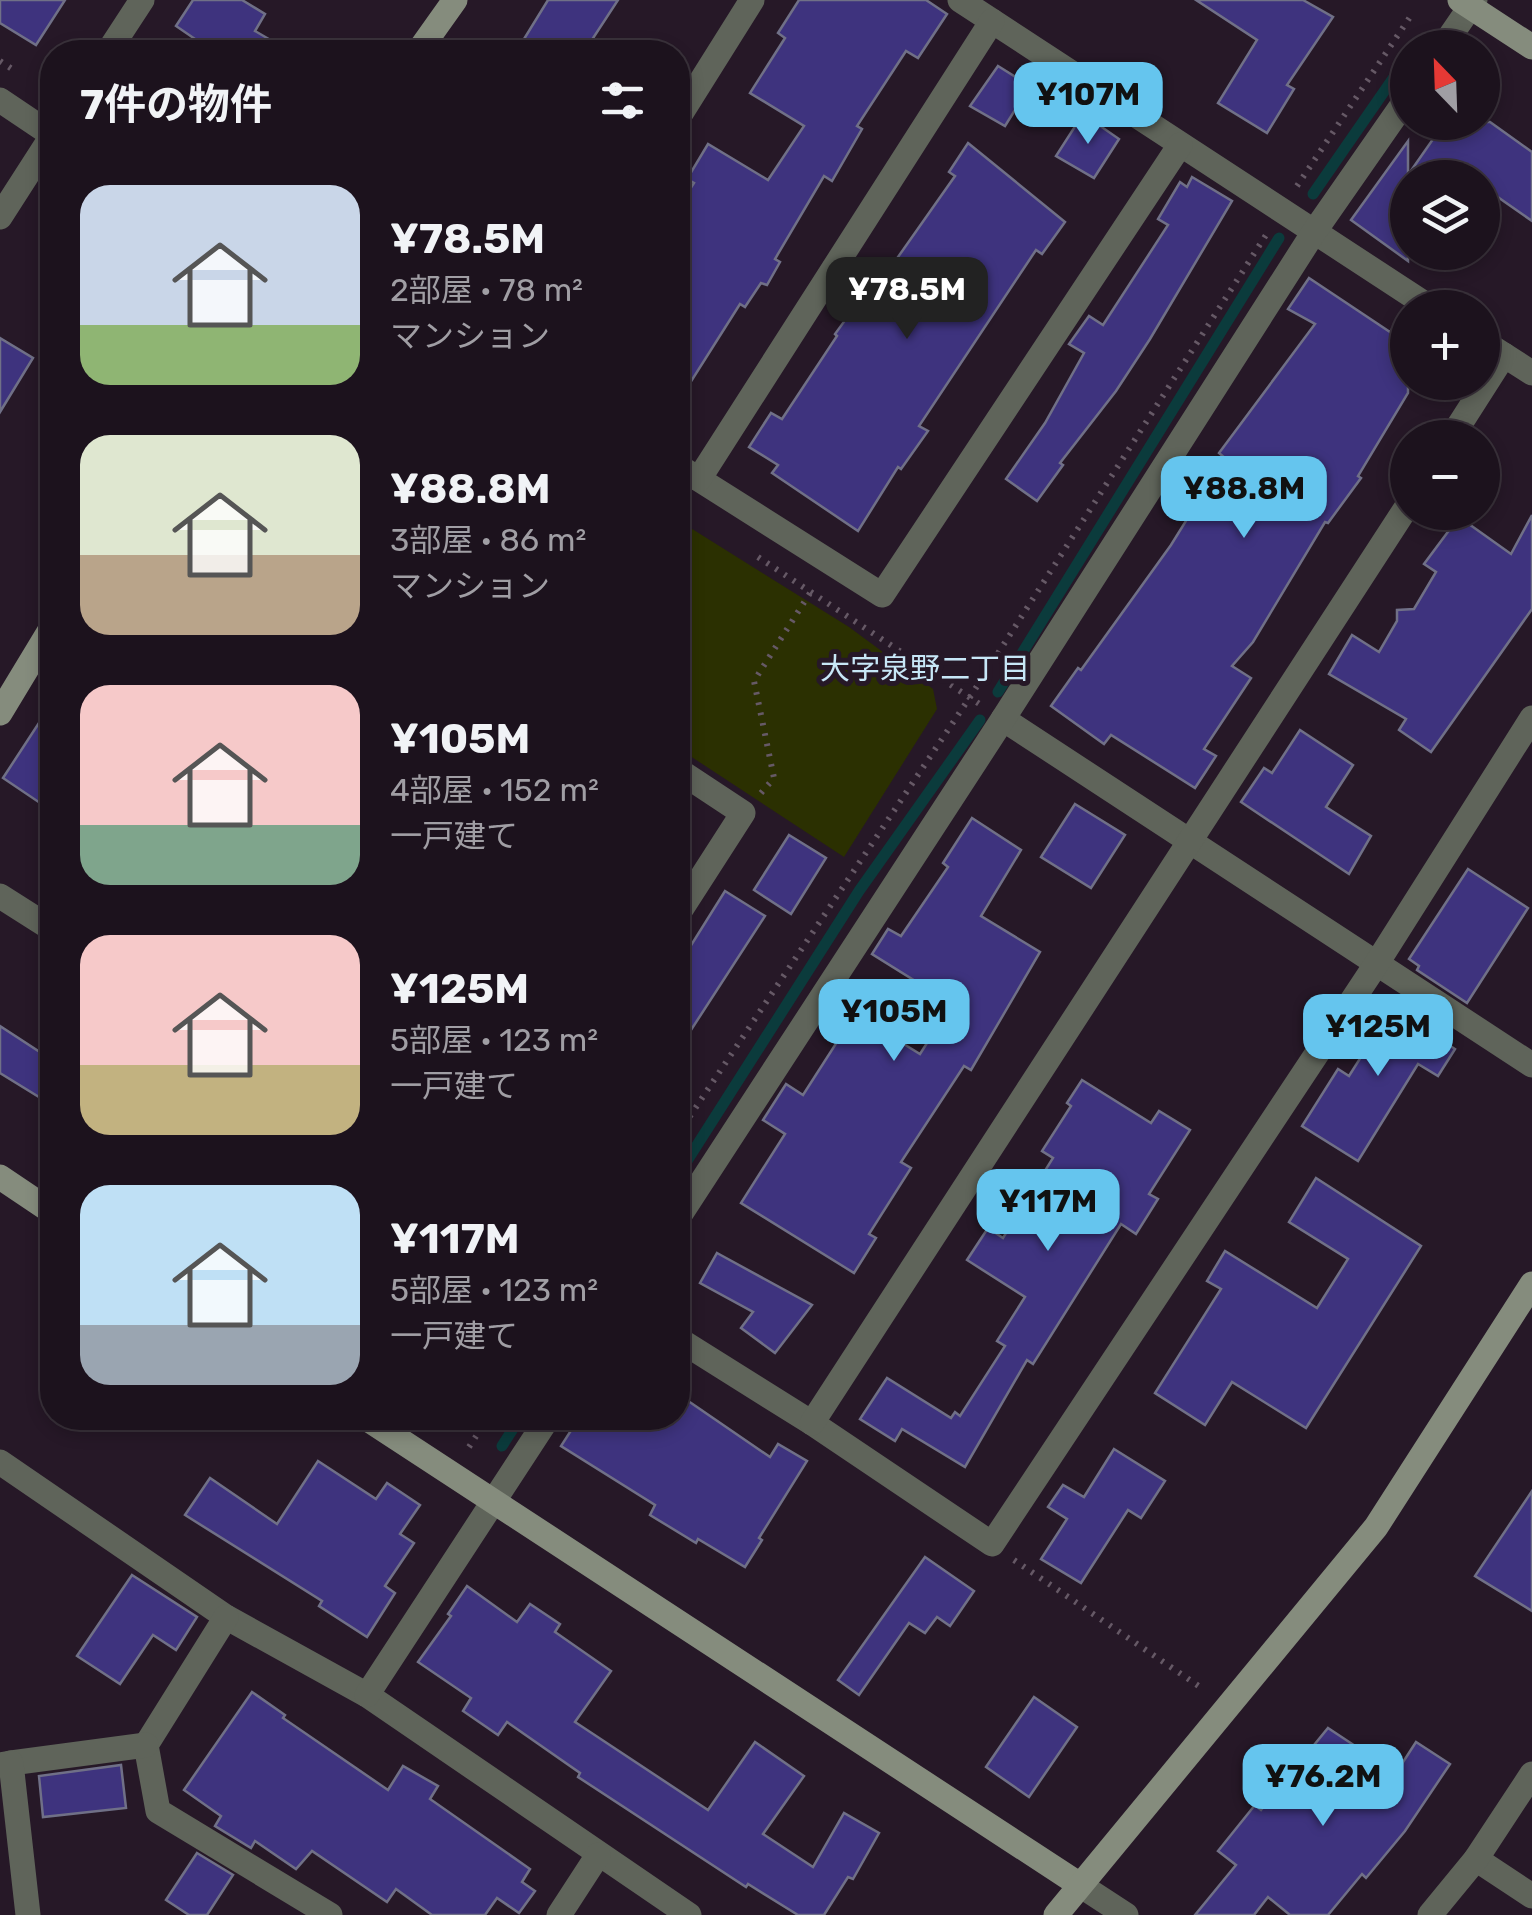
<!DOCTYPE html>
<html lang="ja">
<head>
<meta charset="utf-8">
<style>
	:root { --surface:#1c121d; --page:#29202a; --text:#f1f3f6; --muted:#a09ea4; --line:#3a323b; --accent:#65c5ee }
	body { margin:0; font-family:Rubik,"Noto Sans JP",sans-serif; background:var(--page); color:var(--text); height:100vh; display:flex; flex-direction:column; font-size:38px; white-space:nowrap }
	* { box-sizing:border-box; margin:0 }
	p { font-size:32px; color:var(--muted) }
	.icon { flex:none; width:55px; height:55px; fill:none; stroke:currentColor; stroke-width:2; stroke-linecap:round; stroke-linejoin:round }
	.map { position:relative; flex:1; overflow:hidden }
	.panel { position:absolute; left:40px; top:40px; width:650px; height:1390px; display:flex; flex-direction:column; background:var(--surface); border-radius:40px; box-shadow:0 5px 15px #0003,0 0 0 2px var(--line) }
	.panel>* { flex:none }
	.needle { width:65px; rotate:337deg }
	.buttons { position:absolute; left:1390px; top:30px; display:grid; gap:20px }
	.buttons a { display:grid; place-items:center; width:110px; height:110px; border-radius:50%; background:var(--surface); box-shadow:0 5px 15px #0003,0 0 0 2px var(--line); font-size:50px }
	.price { position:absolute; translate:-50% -85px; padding:0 22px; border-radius:20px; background:var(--accent); color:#111; font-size:32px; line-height:65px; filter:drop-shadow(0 2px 5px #0008) }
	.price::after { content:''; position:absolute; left:50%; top:60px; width:30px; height:22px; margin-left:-15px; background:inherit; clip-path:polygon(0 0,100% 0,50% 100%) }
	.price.on { background:#222; color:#fff }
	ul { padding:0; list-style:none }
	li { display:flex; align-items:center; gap:30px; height:250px; padding:0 40px }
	li span { display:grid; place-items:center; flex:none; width:280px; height:200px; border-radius:30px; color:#555 }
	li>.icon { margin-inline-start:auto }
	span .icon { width:120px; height:120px; fill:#fffc; stroke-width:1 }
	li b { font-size:42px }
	h2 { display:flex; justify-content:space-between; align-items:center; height:120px; padding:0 40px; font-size:42px }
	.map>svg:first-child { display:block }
	.green { fill:#2b3001 }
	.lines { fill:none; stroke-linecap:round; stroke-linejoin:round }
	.stream { stroke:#0b3b3c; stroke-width:11 }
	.building { fill:#3e337e; stroke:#707087; stroke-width:2.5 }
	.path { stroke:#665966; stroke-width:6; stroke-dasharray:2.5 8; stroke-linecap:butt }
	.street { stroke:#5f645a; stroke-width:25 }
	.secondary { stroke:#858c7d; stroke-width:25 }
	.labels { text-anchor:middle; stroke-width:10; stroke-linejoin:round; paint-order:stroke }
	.neighbourhood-label { font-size:30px; fill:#c7e7f7; stroke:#261827 }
</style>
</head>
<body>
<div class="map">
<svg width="1532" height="1915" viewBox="0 0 1532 1915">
	<rect width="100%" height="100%" fill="#261827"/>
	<path class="green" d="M689,527L849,627L933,689L937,709L844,857L678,748V543Z"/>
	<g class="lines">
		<g class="stream">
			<path d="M1414,48V47"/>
			<path d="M1313,194L1408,57"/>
			<path d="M998,692L1279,238"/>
			<path d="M678,1175L859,891L980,720"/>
			<path d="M502,1446L520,1418"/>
		</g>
	</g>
	<g class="building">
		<path d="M0,0H65L36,45L0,23Z"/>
		<path d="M193,0H242L265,14L255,31L291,52H214L176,26Z"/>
		<path d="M548,0H618L584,52H516Z"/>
		<path d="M799,0H926L947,14L918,58L906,51L857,126L862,129L832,181L824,176L775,259L780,262L767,285L761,283L745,307L740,304L678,402V208L694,183L687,179L708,144L768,180L804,126L750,93L785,38L778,33Z"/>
		<path d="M1196,0H1303L1333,17L1287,85L1294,89L1267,133L1218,103L1257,40Z"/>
		<path d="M998,66L1030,86L1005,126L970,106Z"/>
		<path d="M1083,114L1119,139L1094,178L1056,156Z"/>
		<path d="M1445,122H1490L1532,152V221L1482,186V178H1408V261L1351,220L1408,141V175Z"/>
		<path d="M968,143L1065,222L1042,254L1036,250L919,426L928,431L901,469L898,467L858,531L772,473L778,465L749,447L771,413L782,419L837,336L835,334L862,297L872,294L955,176L949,172Z"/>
		<path d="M1192,177L1232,201L1150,339L1116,391L1060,463L1063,465L1037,501L1006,479L1045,423L1084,353L1069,344L1089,316L1103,325L1168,225L1158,219L1180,182L1187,187Z"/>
		<path d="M1309,278L1390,332L1405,310L1408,312V393L1358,476L1361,478L1328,523L1325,522L1253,642L1232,666L1251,678L1204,749L1216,756L1195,788L1111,735L1104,744L1051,706L1078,668L1081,670L1171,545L1225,458L1219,453L1315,324L1288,309Z"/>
		<path d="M0,338L33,358L0,412Z"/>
		<path d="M1532,515V609L1431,752L1399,730L1406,719L1329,674L1352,635L1379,652L1397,621V610L1414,609L1436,572L1424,564L1459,517L1511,554Z"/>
		<path d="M52,703V811L3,778Z"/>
		<path d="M1300,730L1353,765L1326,807L1371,836L1349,874L1241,802L1264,768L1272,773Z"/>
		<path d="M1075,804L1125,835L1091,888L1041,857Z"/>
		<path d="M972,818L1021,850L981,916L1040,952L971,1070L964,1066L901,1162L911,1168L869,1234L876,1238L854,1273L741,1203L785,1134L763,1120L786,1084L803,1095L855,1014L920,1054L952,1004L872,954L888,929L901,936L948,867L943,863Z"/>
		<path d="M789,835L826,858L791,914L754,890Z"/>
		<path d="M1468,869L1528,908L1467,1003L1417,970L1419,966L1409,959Z"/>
		<path d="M725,891L765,916L678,1050V966Z"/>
		<path d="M1399,997L1450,1031L1443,1041L1455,1049L1438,1076L1418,1064L1358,1161L1302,1126L1338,1069L1349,1076Z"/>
		<path d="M0,1026L52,1060V1105L0,1073Z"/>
		<path d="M1082,1080L1151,1123L1159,1111L1190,1130L1149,1194L1158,1199L1136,1234L1121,1224L1033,1364L1027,1360L965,1467L902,1429L895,1441L860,1419L887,1378L951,1418L955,1412L960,1416L1005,1346L997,1341L1025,1297L967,1260L988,1228L1003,1238L1053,1158L1042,1151L1071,1106L1067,1103Z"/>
		<path d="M1316,1178L1421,1246L1306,1428L1232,1382L1205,1425L1155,1393L1221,1289L1207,1281L1225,1251L1317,1308L1348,1259L1289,1222Z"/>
		<path d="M717,1253L812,1305L775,1353L741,1328L753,1312L700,1283Z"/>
		<path d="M678,1394L770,1457L778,1444L807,1461L759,1538L762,1540L745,1567L698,1539L696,1543L650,1515L655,1505L561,1446L579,1418H678Z"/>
		<path d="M1114,1449L1165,1481L1141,1518L1128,1510L1081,1583L1041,1559L1067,1519L1048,1507L1063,1485L1084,1497Z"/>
		<path d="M318,1461L376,1499L387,1483L420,1505L400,1534L414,1543L385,1586L395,1593L367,1637L319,1606L322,1601L185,1515L210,1478L277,1524Z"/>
		<path d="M1532,1491V1611L1475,1576Z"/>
		<path d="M925,1557L974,1591L950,1626L937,1617L925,1633L909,1623L859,1695L838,1680Z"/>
		<path d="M132,1575L197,1617L176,1650L153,1635L120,1684L77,1656Z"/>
		<path d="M467,1586L517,1622L530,1604L560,1624L555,1632L611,1671L575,1722L708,1810L755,1742L804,1776L763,1834L813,1867L844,1813L879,1833L853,1879L848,1877L824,1915H798L748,1884L746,1887L578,1777L580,1773L507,1722L498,1735L463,1711L471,1698L418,1662L451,1616L448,1614Z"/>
		<path d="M252,1692L285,1715L283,1718L388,1790L403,1766L438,1786L430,1799L530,1869L522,1882L535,1891L519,1913L497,1898L485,1915H432L396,1889L387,1902L312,1851L296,1869L255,1841L251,1848L215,1826L221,1816L184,1790Z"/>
		<path d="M1034,1697L1077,1727L1029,1797L986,1767Z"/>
		<path d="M1328,1728L1396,1773L1416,1742L1450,1764L1405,1831L1366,1878L1362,1874L1328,1915H1290L1268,1897L1254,1915H1195L1236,1865L1218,1851L1255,1805L1261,1810Z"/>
		<path d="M121,1765L126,1808L43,1817L39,1776Z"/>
		<path d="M197,1853L233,1875L207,1915H189L166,1900Z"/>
	</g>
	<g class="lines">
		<g class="path">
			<path d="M0,61L15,71"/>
			<path d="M1297,186L1410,17"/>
			<path d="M758,557L981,705"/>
			<path d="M761,793L774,778L754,681L810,593"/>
			<path d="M678,1134L970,697L1266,235"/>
			<path d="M469,1447L488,1418"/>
			<path d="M1014,1560L1203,1689"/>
		</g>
		<g class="street">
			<path d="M960,0L1431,308"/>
			<path d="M1442,48L1475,0"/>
			<path d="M108,52L142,0"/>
			<path d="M0,100L52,135"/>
			<path d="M678,118L752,0"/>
			<path d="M0,217L52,136"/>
			<path d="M1482,341L1532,373"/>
			<path d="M1451,438L1504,355"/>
			<path d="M678,466L882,595L1180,145"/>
			<path d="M699,479L992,21"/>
			<path d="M1003,719L1532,1065"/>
			<path d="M678,770L743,813L678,914"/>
			<path d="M0,896L52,929"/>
			<path d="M678,1218L1003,719L1314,232L1408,97"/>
			<path d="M678,1339L812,1423L992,1544L1377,963L1532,718"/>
			<path d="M812,1423L1408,505"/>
			<path d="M0,1462L226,1617L367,1695L689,1915"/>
			<path d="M226,1617L146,1745L158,1811L330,1915"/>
			<path d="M367,1695L548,1418"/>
			<path d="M11,1763L146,1745"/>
			<path d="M0,1765L11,1763L28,1915"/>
			<path d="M1476,1859L1532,1896"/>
			<path d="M1080,1885L1126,1915"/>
			<path d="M559,1915L598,1855"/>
			<path d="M1430,1915L1476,1859L1532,1774"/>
		</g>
		<g class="secondary">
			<path d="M1460,0L1532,47"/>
			<path d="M418,52L455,0"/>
			<path d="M0,713L52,627"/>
			<path d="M0,1177L52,1212"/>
			<path d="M366,1418L1080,1885"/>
			<path d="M1056,1915L1376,1527L1532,1284"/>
		</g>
	</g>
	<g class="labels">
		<g class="neighbourhood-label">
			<text x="925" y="679">大字泉野二丁目</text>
		</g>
	</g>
</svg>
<div class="buttons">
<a><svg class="needle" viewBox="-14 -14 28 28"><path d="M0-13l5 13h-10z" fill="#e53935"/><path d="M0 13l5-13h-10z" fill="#a09ea4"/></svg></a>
<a><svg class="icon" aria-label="layers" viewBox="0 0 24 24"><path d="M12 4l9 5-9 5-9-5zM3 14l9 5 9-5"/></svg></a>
<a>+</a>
<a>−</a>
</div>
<b class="price" style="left:1088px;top:147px">¥107M</b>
<b class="price on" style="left:907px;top:342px">¥78.5M</b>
<b class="price" style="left:1244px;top:541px">¥88.8M</b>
<b class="price" style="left:894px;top:1064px">¥105M</b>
<b class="price" style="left:1378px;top:1079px">¥125M</b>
<b class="price" style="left:1048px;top:1254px">¥117M</b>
<b class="price" style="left:1323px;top:1829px">¥76.2M</b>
<section class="panel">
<h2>7件の物件<svg class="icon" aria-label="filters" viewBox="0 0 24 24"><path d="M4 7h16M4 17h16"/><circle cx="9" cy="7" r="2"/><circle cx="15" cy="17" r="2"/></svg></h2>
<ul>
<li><span style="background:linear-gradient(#c9d6e8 70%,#8fb573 0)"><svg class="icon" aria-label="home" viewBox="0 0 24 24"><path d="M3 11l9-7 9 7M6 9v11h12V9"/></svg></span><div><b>¥78.5M</b><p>2部屋 · 78 m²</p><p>マンション</p></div></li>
<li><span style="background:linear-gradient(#dfe7d0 60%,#b9a48a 0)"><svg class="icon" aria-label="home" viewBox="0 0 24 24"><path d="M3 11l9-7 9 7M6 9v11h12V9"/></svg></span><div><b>¥88.8M</b><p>3部屋 · 86 m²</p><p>マンション</p></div></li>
<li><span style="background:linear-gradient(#f6c9c9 70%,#7fa58c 0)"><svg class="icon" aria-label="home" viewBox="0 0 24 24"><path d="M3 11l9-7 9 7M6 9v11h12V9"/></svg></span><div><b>¥105M</b><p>4部屋 · 152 m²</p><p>一戸建て</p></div></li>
<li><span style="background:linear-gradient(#f6c9c9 65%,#c2b280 0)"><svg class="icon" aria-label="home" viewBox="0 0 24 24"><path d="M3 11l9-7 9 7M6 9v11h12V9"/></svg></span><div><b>¥125M</b><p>5部屋 · 123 m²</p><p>一戸建て</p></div></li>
<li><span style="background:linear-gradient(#bfe0f5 70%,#9aa5b1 0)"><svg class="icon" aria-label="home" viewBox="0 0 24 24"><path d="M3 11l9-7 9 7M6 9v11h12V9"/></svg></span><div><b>¥117M</b><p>5部屋 · 123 m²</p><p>一戸建て</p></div></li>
</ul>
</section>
</div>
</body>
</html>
